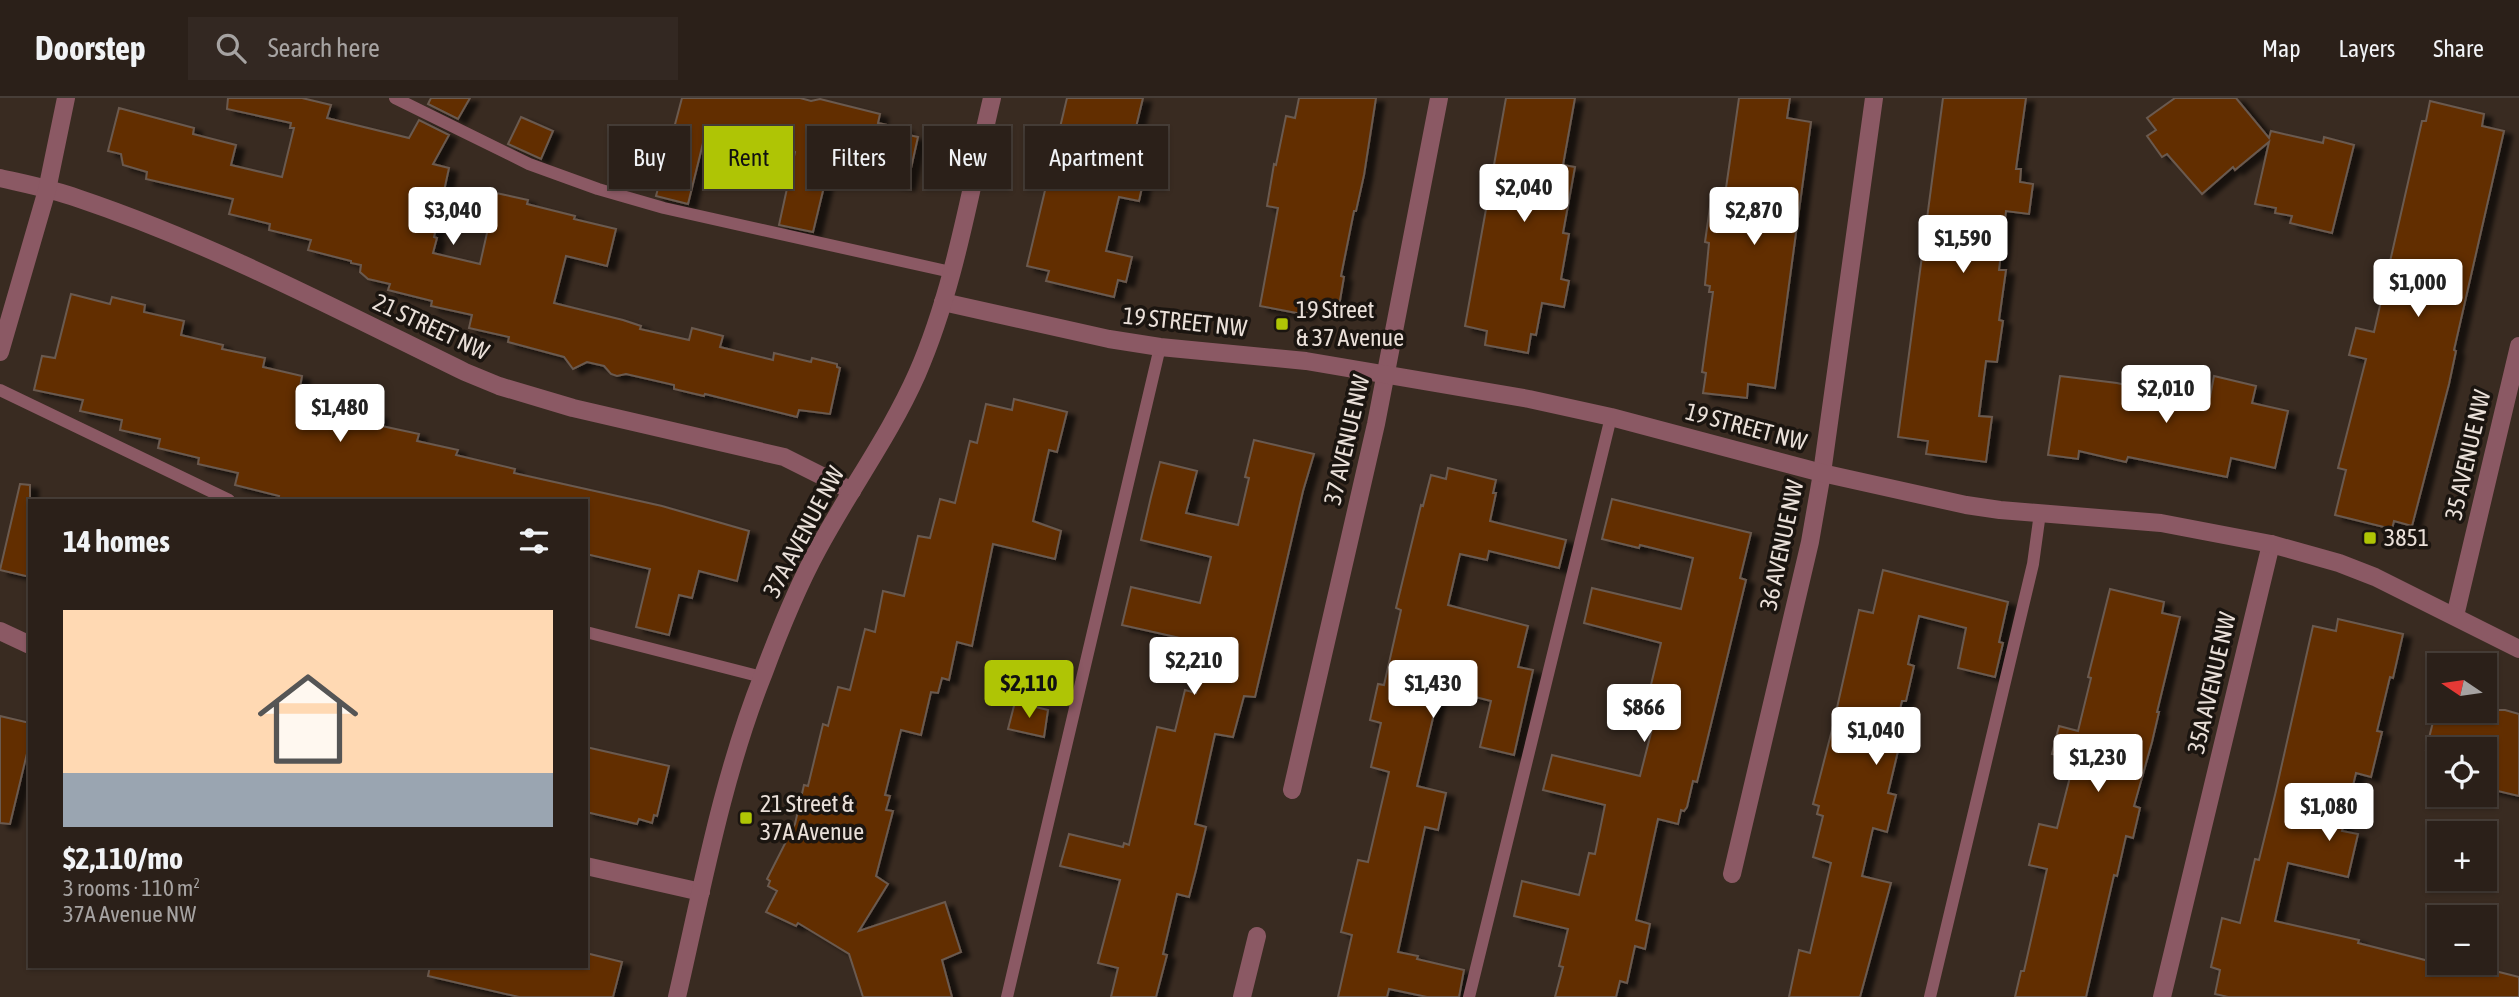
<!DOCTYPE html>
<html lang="en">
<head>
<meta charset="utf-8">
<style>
	:root { --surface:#2b2019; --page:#332822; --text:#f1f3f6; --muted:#a6a3a2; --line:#473e38; --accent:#afc505 }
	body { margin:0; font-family:"Asap Condensed",sans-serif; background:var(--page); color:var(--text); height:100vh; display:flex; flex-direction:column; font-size:26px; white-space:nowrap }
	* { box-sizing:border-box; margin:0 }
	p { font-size:23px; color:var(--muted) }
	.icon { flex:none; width:38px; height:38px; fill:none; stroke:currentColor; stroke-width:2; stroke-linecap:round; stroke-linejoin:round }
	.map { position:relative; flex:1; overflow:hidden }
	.sheet { position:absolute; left:28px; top:401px; width:560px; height:469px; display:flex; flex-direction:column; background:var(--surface); border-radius:0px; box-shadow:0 2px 5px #0004,0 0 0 2px var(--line) }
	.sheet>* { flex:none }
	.hud { position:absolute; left:609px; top:28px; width:665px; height:63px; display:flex; gap:14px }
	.needle { width:46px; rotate:283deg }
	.fabs { position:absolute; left:2427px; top:555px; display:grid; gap:14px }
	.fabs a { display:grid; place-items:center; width:70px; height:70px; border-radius:0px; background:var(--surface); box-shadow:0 2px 5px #0004,0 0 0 2px var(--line); font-size:35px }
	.price { position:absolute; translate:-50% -60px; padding:0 16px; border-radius:7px; background:#fff; color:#222; font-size:23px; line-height:46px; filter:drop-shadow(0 2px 4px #0008) }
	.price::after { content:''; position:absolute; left:50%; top:42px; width:21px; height:16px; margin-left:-10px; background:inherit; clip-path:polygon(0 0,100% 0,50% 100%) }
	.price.current { background:var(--accent); color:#111 }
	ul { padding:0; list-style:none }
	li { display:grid; align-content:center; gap:14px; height:371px; padding:0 35px }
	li+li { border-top:2px solid var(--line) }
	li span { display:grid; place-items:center; height:217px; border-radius:0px; color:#555 }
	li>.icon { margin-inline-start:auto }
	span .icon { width:126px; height:126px; fill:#fffc; stroke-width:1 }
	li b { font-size:30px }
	h2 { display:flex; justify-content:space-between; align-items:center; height:84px; padding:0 35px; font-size:30px }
	.chip { padding:0 24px; border-radius:0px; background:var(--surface); box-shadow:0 2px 5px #0004,0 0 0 2px var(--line); font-size:24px; line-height:63px }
	.chip.current { background:var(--accent); color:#111 }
	header { display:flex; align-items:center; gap:42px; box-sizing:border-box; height:98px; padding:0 35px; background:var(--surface); border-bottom:2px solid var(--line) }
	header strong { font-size:33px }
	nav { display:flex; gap:38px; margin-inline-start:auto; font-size:24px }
	.search { width:490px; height:63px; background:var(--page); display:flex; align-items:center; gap:18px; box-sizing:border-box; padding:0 24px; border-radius:0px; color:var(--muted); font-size:26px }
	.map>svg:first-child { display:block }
	.building { fill:#622e00; stroke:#6b5a4f; stroke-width:2; filter:url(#shadow) }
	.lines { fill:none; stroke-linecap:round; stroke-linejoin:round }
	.service { stroke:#8b5964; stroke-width:12 }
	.minor { stroke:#8b5964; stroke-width:18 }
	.tertiary { stroke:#8b5964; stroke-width:18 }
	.poi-dot { fill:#afc505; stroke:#1b1510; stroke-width:2.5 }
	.labels { text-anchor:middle; stroke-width:7; stroke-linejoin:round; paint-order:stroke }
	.poi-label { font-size:24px; fill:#eae0d9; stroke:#1b1510; text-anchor:start }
	.street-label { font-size:24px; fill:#eae0d9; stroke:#1b1510 }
</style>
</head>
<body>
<header>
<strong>Doorstep</strong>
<div class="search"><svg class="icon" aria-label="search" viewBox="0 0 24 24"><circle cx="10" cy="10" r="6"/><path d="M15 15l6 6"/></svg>Search here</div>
<nav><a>Map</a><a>Layers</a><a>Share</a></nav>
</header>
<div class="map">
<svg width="2519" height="899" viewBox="0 0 2519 899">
	<defs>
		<filter id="shadow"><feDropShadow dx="8" dy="4.5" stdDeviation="2" flood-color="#0009"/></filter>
	</defs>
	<rect width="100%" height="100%" fill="#392b21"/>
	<g class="building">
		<path d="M228,0H302L331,7L327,20L409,40L419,22L449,37L433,66L449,70L434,139L437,140L433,155L480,166L496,95L528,102L527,106L575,118L574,121L616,131L607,168L566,158L554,205L623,222L641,228L640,231L689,242L692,230L723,238L720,249L773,262L774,255L811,264L812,260L837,266V269L840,270L830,316L799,312L797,319L705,296L704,298L674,291V287L626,276L617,278L611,276L604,268L587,264L573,271L564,259L508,244L509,239L469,230L472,217L431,208L432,203L388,192L390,186L368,181L360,174L361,167L351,165V163L308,152L311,142L269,132L270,126L229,116L233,101L146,81L147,74L123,67L121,56L108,53L119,10L194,30L193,36L236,47L231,67L282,79L294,30H290L291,25L227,11Z"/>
		<path d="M431,0H470L458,21L428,6Z"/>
		<path d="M682,0H800L811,3L820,1L880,16L878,25L906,31L904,36L918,39L907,88L884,82V80L829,68L813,134L779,127L795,54L706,33L688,106L656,98Z"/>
		<path d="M1067,0H1143L1129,58L1148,62L1139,103L1119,99L1106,153L1132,159L1126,184L1118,182L1114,199L1046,183L1049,173L1027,168Z"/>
		<path d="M1299,0H1376L1364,77L1356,113H1354L1341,178L1344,179L1339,208L1309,203L1307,217L1260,208L1278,110L1267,108L1274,66L1276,67L1286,18L1295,20Z"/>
		<path d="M1506,0H1575L1563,67L1575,69L1563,135L1569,136L1561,181L1569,183L1564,209L1542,205L1536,237L1531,236L1528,255L1485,247L1487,233L1465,228Z"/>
		<path d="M1739,0H1790L1787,20L1811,24L1775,290L1748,286L1747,300L1703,295L1706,275L1702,274L1713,194H1709L1710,188L1705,187L1709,145L1705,144L1711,102L1724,104Z"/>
		<path d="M1943,0H2026L2016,71H2021L2020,84L2033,86L2029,116L2006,113L1999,172H2006L1999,222L2003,223L1997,264L1986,263L1979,318L1992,319L1986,364L1926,356L1928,343L1898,339Z"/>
		<path d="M2175,0H2236L2269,40L2271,33L2323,45L2324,39L2354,47L2332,135L2290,125L2292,118L2275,115L2276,110L2255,106L2269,44L2235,72L2233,69L2202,96L2167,56L2162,59L2147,38L2156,32L2147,20Z"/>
		<path d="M2430,3L2484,16L2482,28L2504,33L2454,252L2456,253L2449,286L2412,428L2394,423L2392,431L2335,417L2346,372L2338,370L2366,261L2349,257L2356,230L2374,234L2422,23H2426Z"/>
		<path d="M521,19L553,33L541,61L508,46Z"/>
		<path d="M71,196L110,206L112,199L145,207L144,214L184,223L181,237L223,247L222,251L265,260L263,269L302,278L300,289L343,298L340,308L380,318L377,327L419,336L417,343L458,352L456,357L515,371L514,375L662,408L749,433L737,483L699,473L692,500L679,497L669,537L636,529L650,471L586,456V402H278L279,398L235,387L238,375L198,366L199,360L158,350L160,341L120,332L122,322L80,313L83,302L34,292L42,258L55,260Z"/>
		<path d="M2060,278L2117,285L2164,296L2165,290L2210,299L2214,278L2256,288L2252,305L2288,313L2275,370L2231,360L2227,379L2128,359L2126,364L2079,353L2078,361L2048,357Z"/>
		<path d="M1014,301L1067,314L1057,354L1049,352L1033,423L1061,433L1055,461L993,446L972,548L957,544L949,582L942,580L938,595L931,594L921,637L901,632L885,697L890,698L886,712L893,713L876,778L888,786L859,833L945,804L961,854L942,862L952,899H863L849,856L798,825L796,828L766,814L777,793L768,788L770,783L767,781L795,726L804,687L808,688L823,626L828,628L838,589L850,592L865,531L875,534L883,493L904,498L918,438L930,440L940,401L955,405L970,343L977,345L986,306L1012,312Z"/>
		<path d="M1254,342L1314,356L1303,393L1255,599L1244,598L1233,639L1215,636L1195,726L1206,729L1196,772L1189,799L1177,796L1163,856L1167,857L1156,899H1111L1118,870L1098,865L1120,782L1060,768L1069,736L1123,749L1124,745L1129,747L1157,629L1175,633L1185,592L1196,595L1207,546L1122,527L1131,489L1200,505L1211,459L1141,442L1151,399L1160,364L1197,373L1186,415L1238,427L1249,380L1245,379Z"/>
		<path d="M1448,370L1496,382L1493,395H1496L1490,423L1566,442L1559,470L1489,453L1487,462L1460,456L1448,507L1528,528L1518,569L1533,572L1514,657L1480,649L1491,603L1440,590L1417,688L1446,695L1438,732L1425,729L1398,854L1418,858L1417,861L1464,872L1459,899H1427L1389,891L1387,899H1338L1352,837L1341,834L1358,762L1368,764L1389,674L1371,669L1381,625L1370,622L1378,586L1384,587L1401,512L1396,510L1421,407L1423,408L1431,377L1446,381Z"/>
		<path d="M20,386L30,387V479L0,472Z"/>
		<path d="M1612,401L1751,435L1740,480L1746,482L1697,684L1693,683L1687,709L1684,713L1681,712L1678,726L1658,721L1636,822L1650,826L1645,851L1635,848L1627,885L1620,883L1616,899H1555L1563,869L1559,868L1568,831L1514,818L1522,783L1579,797L1589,755L1595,756L1605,707L1543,692L1552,657L1640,678L1652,631L1634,627L1642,590L1650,591L1661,545L1584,525L1592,490L1681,511L1693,460L1640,447L1639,450L1602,441Z"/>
		<path d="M1883,472L2008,504L1999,544L2003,545L1995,579L1958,570L1966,530L1919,518L1908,566L1914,568L1906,603H1902L1890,652L1898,653L1888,695L1896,697L1887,734L1873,730L1862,778L1891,785L1860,899H1789L1799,852L1810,855L1831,765L1813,759L1823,718L1817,716L1819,708L1813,706L1832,632L1859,512L1873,515Z"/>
		<path d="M2110,491L2164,504L2162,515L2180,519L2157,614H2159L2152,644L2134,708L2140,710L2133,740L2126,738L2117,778L2114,777L2086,899H2015L2021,873H2024L2047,771L2029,767L2039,726L2057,730L2071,675L2059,672L2062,658L2052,656L2059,628L2078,633L2091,580L2088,579Z"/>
		<path d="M2338,521L2403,536L2393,580L2390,579L2377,633L2382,634L2371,679L2356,675L2342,733L2358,736L2348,779L2288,765L2275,823L2359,842L2358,845L2429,863L2478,873L2479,869L2519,879V899H2228L2215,896L2220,872L2211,869L2222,820L2240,825L2255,761L2259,762L2275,697L2313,528L2336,533Z"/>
		<path d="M1015,604L1048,612L1044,639L1008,631Z"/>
		<path d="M2436,612H2505L2519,616V698L2485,690V651H2440V655L2426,652Z"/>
		<path d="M0,618L30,625V643L10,726L0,725Z"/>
		<path d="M586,649L669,668L657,718L654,717L652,725L639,721L637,726L586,714Z"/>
		<path d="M586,855L622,864L613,899H519L428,878L430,868H586Z"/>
	</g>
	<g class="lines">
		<g class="service">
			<path d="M395,0L529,66L598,91L664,110L951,174"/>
			<path d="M0,292L229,402"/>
			<path d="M586,534L762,579"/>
			<path d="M1007,899L1160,249"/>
			<path d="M1469,899L1611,319"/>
			<path d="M1930,899L2033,466L2040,415"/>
		</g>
		<g class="minor">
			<path d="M0,80C26,86 52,91 77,100C211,145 338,212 465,274L499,288L573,310L784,359L852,393"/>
			<path d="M0,254L47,92L66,0"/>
			<path d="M2455,518L2519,248"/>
			<path d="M0,533L30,547"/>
			<path d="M1292,692L1376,326L1439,0"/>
			<path d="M586,768L701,794"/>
			<path d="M1732,776L1810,444L1822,375L1874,0"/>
			<path d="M1242,899L1257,838"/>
			<path d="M2162,899L2271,446"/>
		</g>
		<g class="tertiary">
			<path d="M943,204L1109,241L1160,249L1306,263L1529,301L1611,319L1822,375L1966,407L2000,412L2161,425L2271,446L2339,465L2375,479L2519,551"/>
			<path d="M677,899C702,791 722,680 763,577C779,534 796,491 818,451C850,391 890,337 917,276C955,189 970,92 992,0"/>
		</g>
	</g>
	<g class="poi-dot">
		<rect x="1275" y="219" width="14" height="14" rx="3.5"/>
		<rect x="2363" y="433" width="14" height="14" rx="3.5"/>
		<rect x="739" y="713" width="14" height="14" rx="3.5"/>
	</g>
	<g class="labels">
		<g class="poi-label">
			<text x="1296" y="220">19 Street<tspan x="1296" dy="28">&amp; 37 Avenue</tspan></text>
			<text x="2384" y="448">3851</text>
			<text x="760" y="714">21 Street &amp;<tspan x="760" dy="28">37A Avenue</tspan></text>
		</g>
		<g class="street-label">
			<text transform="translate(1185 224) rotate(6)" y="8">19 STREET NW</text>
			<text transform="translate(431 229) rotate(25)" y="8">21 STREET NW</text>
			<text transform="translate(1746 329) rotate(15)" y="8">19 STREET NW</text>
			<text transform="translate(1347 342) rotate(-77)" y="8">37 AVENUE NW</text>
			<text transform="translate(2468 357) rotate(-77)" y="8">35 AVENUE NW</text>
			<text transform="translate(804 434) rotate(-62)" y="8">37A AVENUE NW</text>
			<text transform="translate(1782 447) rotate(-78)" y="8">36 AVENUE NW</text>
			<text transform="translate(2212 585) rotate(-77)" y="8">35A AVENUE NW</text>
		</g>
	</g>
</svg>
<div class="fabs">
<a><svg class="needle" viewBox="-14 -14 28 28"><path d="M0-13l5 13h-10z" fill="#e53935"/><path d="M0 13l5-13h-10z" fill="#a6a3a2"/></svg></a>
<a><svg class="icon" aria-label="locate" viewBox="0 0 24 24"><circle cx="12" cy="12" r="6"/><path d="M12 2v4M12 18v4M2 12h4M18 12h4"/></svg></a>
<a>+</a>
<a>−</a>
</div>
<b class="price" style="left:1524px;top:126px">$2,040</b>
<b class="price" style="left:453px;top:149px">$3,040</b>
<b class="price" style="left:1754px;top:149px">$2,870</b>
<b class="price" style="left:1963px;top:177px">$1,590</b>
<b class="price" style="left:2418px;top:221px">$1,000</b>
<b class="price" style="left:2166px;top:327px">$2,010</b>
<b class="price" style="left:340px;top:346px">$1,480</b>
<b class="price" style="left:1194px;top:599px">$2,210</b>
<b class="price current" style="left:1029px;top:622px">$2,110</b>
<b class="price" style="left:1433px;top:622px">$1,430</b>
<b class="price" style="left:1644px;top:646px">$866</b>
<b class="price" style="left:1876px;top:669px">$1,040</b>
<b class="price" style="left:2098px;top:696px">$1,230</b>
<b class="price" style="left:2329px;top:745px">$1,080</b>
<div class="hud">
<a class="chip">Buy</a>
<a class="chip current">Rent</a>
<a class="chip">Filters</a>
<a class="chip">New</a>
<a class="chip">Apartment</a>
</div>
<section class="sheet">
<h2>14 homes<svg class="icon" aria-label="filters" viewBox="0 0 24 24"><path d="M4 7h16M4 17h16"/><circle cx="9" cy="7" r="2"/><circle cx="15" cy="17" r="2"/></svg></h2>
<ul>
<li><span style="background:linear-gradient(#ffd9b3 75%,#9aa5b1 0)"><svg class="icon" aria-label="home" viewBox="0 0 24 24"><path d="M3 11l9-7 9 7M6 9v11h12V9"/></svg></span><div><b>$2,110/mo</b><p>3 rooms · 110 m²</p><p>37A Avenue NW</p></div></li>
</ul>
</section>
</div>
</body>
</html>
